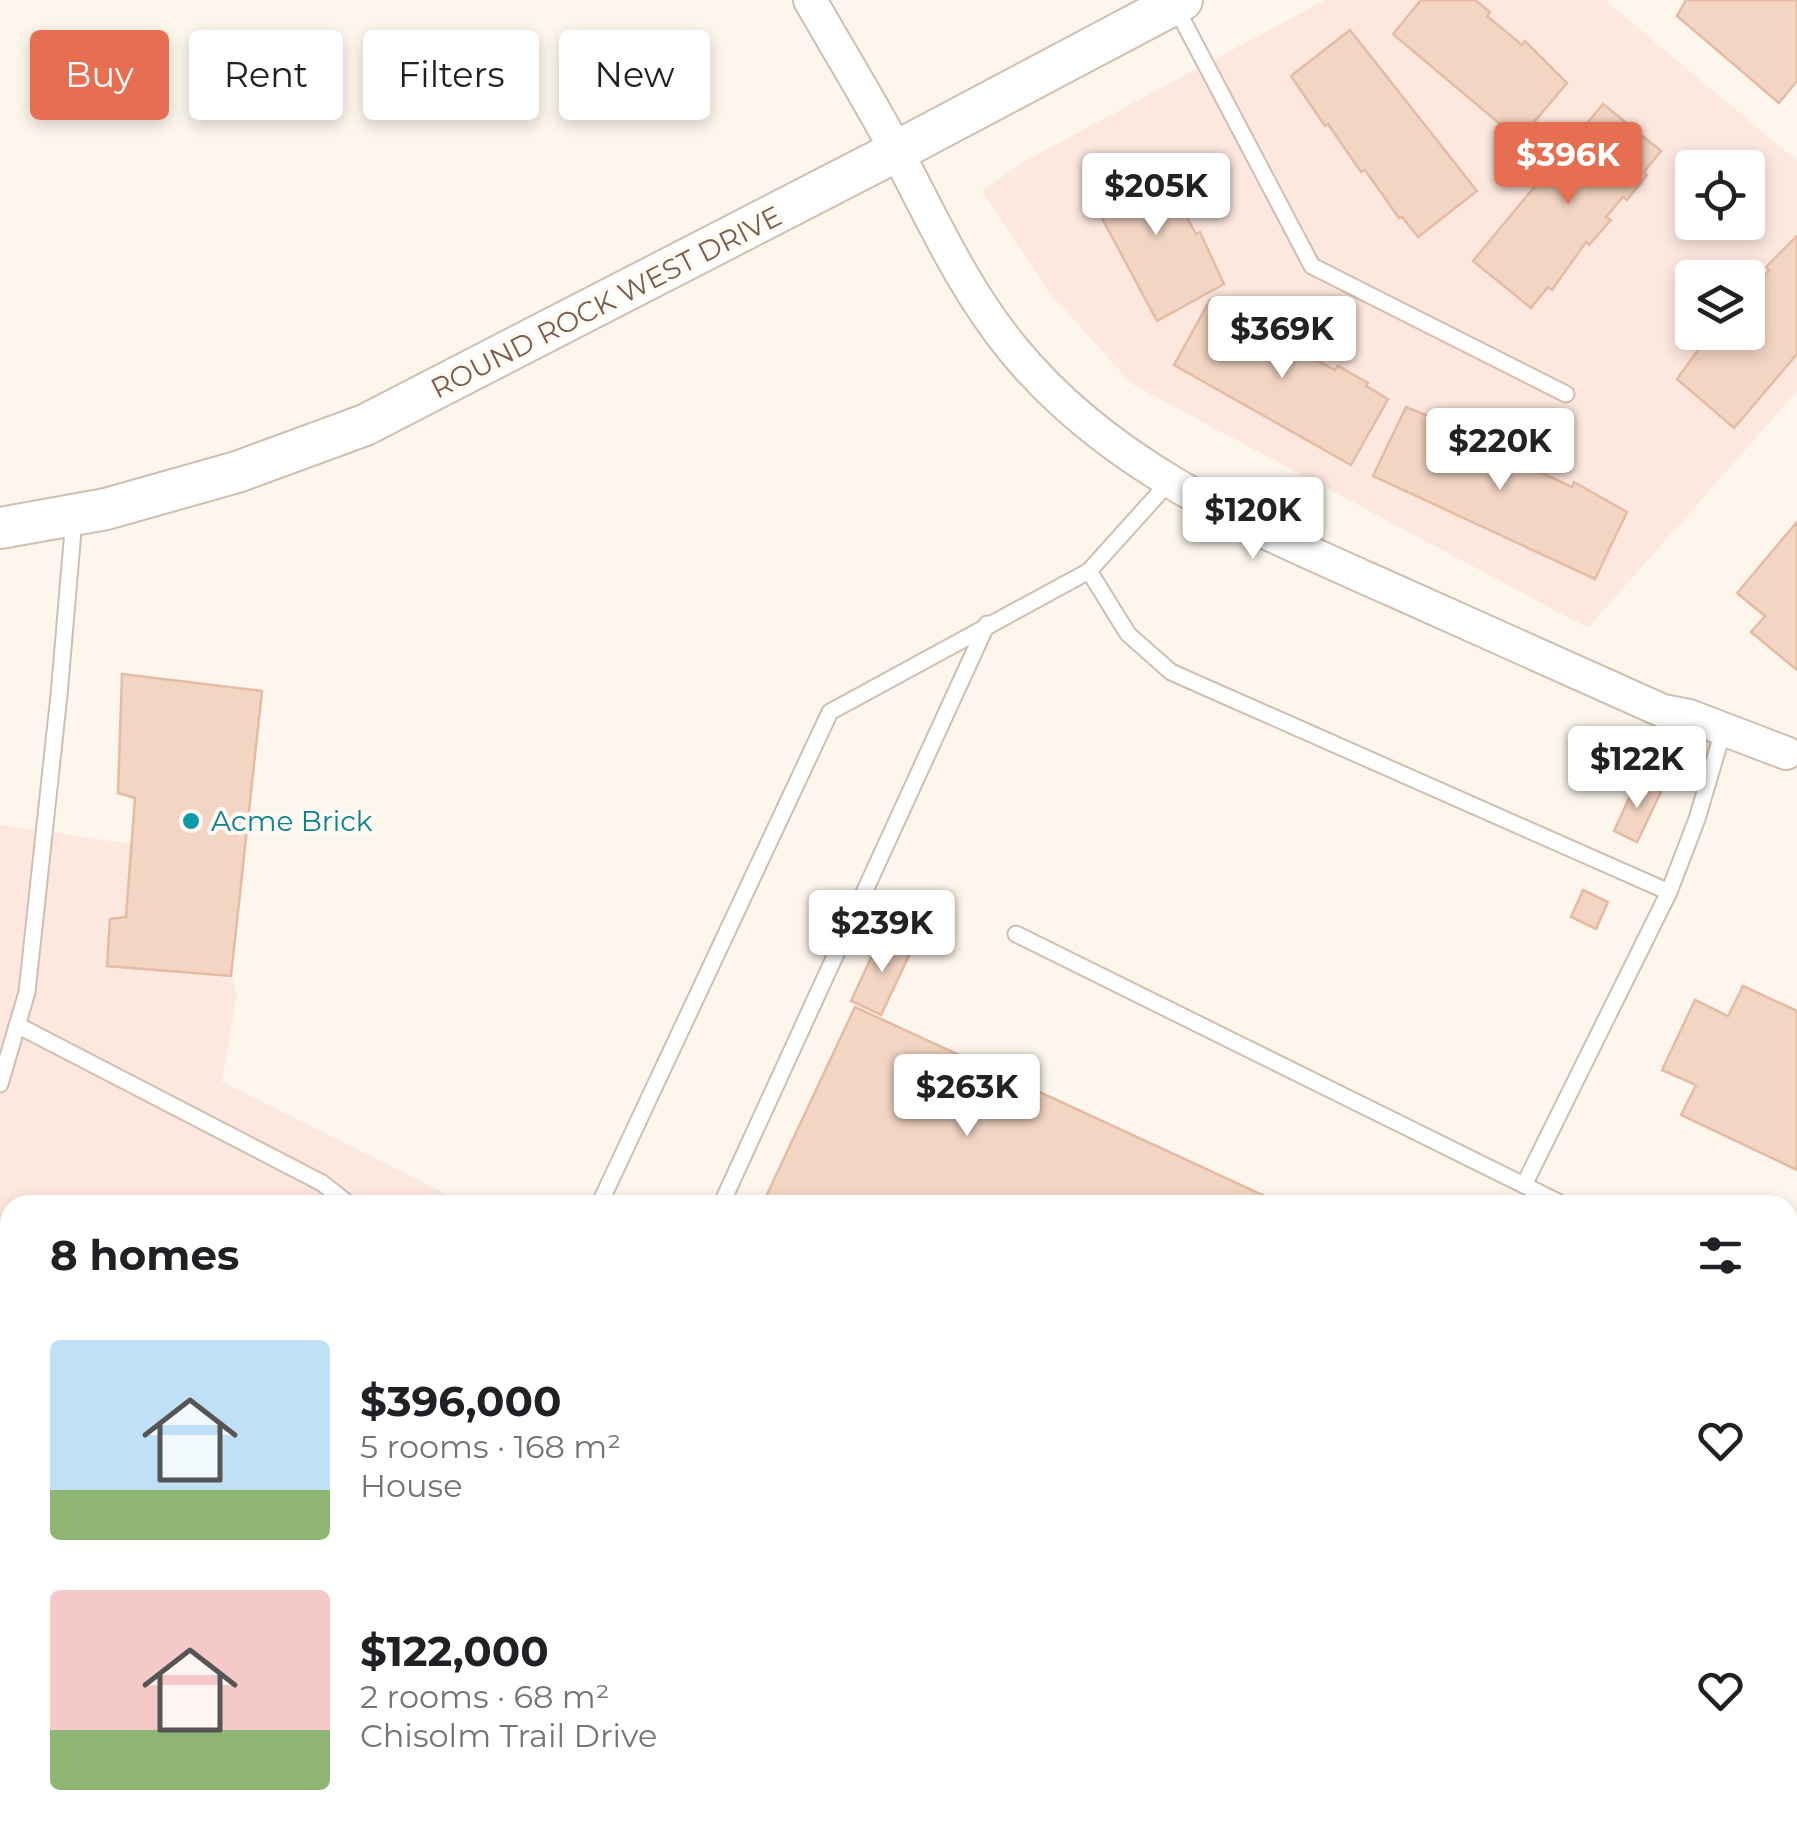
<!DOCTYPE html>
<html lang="en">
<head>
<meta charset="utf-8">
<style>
	:root { --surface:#fff; --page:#f2f2f2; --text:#202124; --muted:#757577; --accent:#e76f51 }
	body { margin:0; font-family:Montserrat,sans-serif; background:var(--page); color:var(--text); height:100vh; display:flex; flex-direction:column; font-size:38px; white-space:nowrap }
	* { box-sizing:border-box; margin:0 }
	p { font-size:32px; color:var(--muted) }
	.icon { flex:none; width:55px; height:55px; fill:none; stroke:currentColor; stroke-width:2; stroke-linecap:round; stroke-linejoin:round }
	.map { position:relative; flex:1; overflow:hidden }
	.side { position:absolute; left:0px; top:1195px; width:1798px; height:642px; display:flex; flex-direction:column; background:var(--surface); border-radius:30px 30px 0 0; box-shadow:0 5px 15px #0003 }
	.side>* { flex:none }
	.guide { position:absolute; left:30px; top:30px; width:1000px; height:90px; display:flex; gap:20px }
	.tools { position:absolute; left:1675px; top:150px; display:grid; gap:20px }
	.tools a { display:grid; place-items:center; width:90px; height:90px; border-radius:10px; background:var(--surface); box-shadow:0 5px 15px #0003; font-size:50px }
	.price { position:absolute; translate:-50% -85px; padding:0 22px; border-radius:10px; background:#fff; color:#222; font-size:32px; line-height:65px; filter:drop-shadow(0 2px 5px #0008) }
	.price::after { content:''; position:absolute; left:50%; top:60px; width:30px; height:22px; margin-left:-15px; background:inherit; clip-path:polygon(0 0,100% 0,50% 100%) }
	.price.selected { background:var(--accent); color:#fff }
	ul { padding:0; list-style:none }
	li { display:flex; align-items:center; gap:30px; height:250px; padding:0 50px }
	li span { display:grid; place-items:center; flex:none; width:280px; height:200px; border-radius:10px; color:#555 }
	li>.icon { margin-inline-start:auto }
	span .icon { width:120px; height:120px; fill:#fffc; stroke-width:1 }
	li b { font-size:42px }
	h2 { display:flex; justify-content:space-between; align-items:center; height:120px; padding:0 50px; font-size:42px }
	.tag { padding:0 35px; border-radius:10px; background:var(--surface); box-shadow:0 5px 15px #0003; font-size:35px; line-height:90px }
	.tag.selected { background:var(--accent); color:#fff }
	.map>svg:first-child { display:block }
	.commercial { fill:#fde8e0; fill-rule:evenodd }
	.building { fill:#f3d5c3; stroke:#e6bba3; stroke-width:2.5 }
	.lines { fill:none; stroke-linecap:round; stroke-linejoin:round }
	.service-casing { stroke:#d1beb0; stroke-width:19 }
	.minor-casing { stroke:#d1beb0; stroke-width:36 }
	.tertiary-casing { stroke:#d1beb0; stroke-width:44 }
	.service { stroke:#fff; stroke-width:15 }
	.minor { stroke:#fff; stroke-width:32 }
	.tertiary { stroke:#fff; stroke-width:40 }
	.rail { stroke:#b9a8c9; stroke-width:8; stroke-dasharray:15 10; stroke-linecap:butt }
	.culture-dot { fill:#0f9aa8; stroke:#fffaf3; stroke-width:4 }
	.labels { text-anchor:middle; stroke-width:8; stroke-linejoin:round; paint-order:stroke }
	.street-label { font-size:28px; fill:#7a5c4d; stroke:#fffaf3 }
	.culture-label { font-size:28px; fill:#0d838f; stroke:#fffaf3; text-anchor:start }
</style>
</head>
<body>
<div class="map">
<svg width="1797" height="1836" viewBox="0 0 1797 1836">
	<rect width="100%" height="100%" fill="#fdf6ec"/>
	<g class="commercial">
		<path d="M1325,0H1605L1797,161V391L1588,628L1132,384L1048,291L982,191L1025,161ZM1692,168H1748V222H1692ZM1692,278H1748V332H1692Z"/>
		<path d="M0,825L132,844L126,917L110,920L107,966L231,976L237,995L222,1082L468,1205H10V1442L0,1437Z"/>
	</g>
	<g class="building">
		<path d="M1421,0H1475L1490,12L1487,16L1522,45L1525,41L1567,83L1519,140L1393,34Z"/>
		<path d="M1686,0H1797V81L1779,103L1677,16Z"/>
		<path d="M1350,30L1477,191L1418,237L1402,217L1399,218L1365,170L1361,172L1328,124L1325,126L1291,76Z"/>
		<path d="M1603,104L1661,151L1644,172L1647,175L1627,200L1623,197L1606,217L1611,220L1589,245L1586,242L1552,290L1548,287L1531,308L1473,261Z"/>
		<path d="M1155,155L1160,164L1162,162L1177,189L1173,191L1196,234L1200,232L1224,284L1157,321L1088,192Z"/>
		<path d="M1797,236V354L1734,428L1677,379L1711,332H1748V290L1750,287L1753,289L1769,270L1766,267Z"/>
		<path d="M1210,300L1233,313L1235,308L1284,341L1286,337L1315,354L1312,358L1335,370L1338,366L1368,383L1366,386L1388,399L1351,465L1174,365Z"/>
		<path d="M1406,407L1462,430L1460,434L1501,454L1503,449L1533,463L1531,468L1572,487L1574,482L1627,512L1595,579L1373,476Z"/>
		<path d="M1797,522V670L1751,632L1765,616L1737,593Z"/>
		<path d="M122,674L262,691L231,976L107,966L110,919L126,917L135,798L118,793Z"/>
		<path d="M1637,781L1661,792L1637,842L1614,831Z"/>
		<path d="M1583,890L1608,902L1596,929L1571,917Z"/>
		<path d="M882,934L912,949L881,1015L851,1001Z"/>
		<path d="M1743,986L1797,1011V1170L1681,1115L1696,1085L1662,1070L1695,1000L1728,1016Z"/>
		<path d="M855,1007L1280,1203L1284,1205H762Z"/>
		<path d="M984,1828H1452L1448,1836H987L982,1834Z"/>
	</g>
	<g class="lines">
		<defs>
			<g id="service">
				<path d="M1174,4L1312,266L1566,394"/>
				<path d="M1089,571L1170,481"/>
				<path d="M1016,934L1564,1205"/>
				<path d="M17,1025L322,1183L350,1205"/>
				<path d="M0,1084L27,992L59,695L74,519"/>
				<path d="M1524,1185L1669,892"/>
				<path d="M599,1205L830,712L1089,571L1128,634L1171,672L1669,892L1697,819L1723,731"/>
				<path d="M721,1205L987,624"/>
				<path d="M0,1386L10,1391"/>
				<path d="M0,1738L10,1743"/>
				<path d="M0,1807L10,1812"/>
				<path d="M44,1828L62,1836"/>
				<path d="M179,1836L183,1829L180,1828"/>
				<path d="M1522,1836L1526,1828"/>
			</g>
			<path id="minor" d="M810,0C839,51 870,101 897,152C933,220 963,288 1012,348C1111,470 1254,528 1393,590C1483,630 1573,670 1663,711L1689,716L1786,753"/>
			<path id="tertiary" d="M0,528L106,509L237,472L365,425L897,151L1182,0"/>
		</defs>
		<use href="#service" class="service-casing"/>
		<use href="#minor" class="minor-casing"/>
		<use href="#tertiary" class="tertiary-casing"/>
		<use href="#service" class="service"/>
		<use href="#minor" class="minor"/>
		<use href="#tertiary" class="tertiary"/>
		<g class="rail">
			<path d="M0,1520L10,1525"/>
			<path d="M655,1828L673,1836"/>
		</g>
	</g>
	<circle class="culture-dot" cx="191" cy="821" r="10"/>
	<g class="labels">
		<g class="street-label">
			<text transform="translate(606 302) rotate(-27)" y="10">ROUND ROCK WEST DRIVE</text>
		</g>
		<g class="culture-label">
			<text x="211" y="831">Acme Brick</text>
		</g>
	</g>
</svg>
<div class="tools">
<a><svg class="icon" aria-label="locate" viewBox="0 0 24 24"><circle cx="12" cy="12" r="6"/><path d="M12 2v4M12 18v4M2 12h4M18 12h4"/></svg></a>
<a><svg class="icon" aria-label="layers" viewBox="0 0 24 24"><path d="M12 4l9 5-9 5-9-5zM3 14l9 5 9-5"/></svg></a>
</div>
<b class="price selected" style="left:1568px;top:207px">$396K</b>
<b class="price" style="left:1156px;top:238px">$205K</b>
<b class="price" style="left:1282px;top:381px">$369K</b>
<b class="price" style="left:1500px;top:493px">$220K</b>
<b class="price" style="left:1253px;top:562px">$120K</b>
<b class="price" style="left:1637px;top:811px">$122K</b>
<b class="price" style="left:882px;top:975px">$239K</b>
<b class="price" style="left:967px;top:1139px">$263K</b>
<div class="guide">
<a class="tag selected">Buy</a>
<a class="tag">Rent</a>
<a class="tag">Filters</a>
<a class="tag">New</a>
</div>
<section class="side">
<h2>8 homes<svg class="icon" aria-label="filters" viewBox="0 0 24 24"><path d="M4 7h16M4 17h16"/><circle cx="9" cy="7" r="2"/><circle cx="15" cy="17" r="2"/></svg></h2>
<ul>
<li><span style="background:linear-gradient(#bfe0f5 75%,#8fb573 0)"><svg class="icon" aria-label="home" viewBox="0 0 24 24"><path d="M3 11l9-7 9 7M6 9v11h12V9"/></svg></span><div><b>$396,000</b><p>5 rooms · 168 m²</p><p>House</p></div><svg class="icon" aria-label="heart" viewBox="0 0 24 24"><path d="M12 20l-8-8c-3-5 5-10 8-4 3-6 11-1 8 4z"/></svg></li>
<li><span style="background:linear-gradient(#f6c9c9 70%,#8fb573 0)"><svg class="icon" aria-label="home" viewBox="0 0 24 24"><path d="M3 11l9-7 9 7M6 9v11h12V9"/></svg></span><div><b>$122,000</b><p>2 rooms · 68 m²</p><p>Chisolm Trail Drive</p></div><svg class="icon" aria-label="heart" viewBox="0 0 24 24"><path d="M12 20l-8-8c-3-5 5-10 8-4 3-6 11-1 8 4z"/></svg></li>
</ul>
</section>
</div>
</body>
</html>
